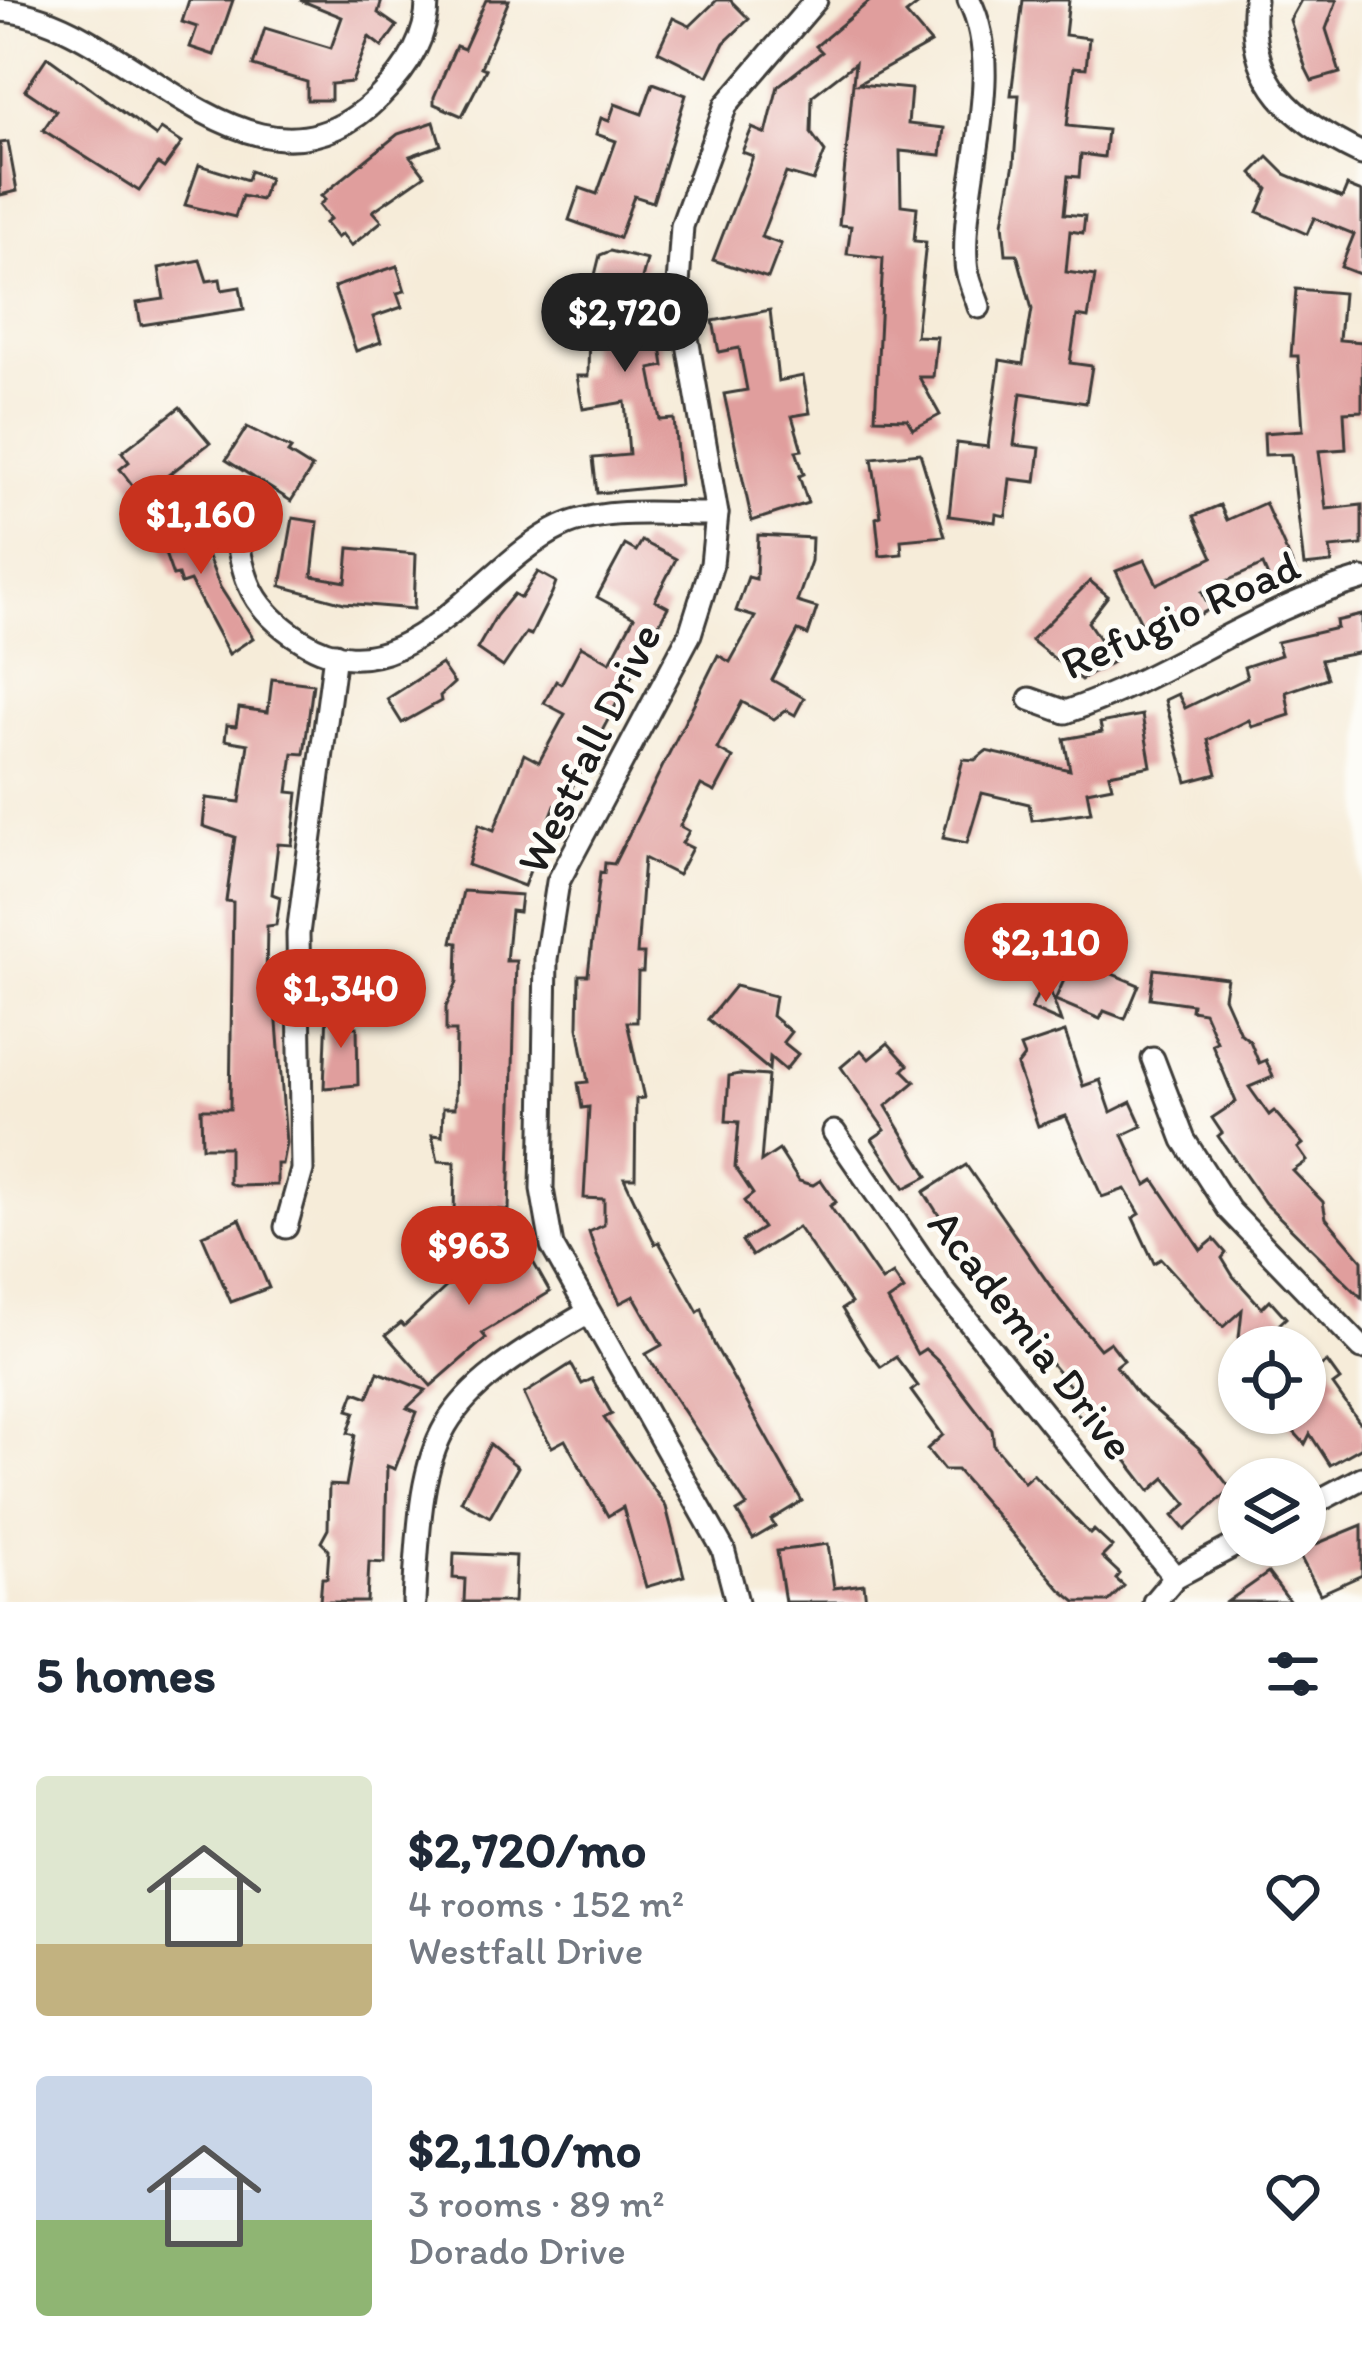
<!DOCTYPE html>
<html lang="en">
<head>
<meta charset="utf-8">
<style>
	:root { --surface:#fff; --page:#f2f2f3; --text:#1f2937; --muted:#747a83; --accent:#c8321e }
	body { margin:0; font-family:Itim,sans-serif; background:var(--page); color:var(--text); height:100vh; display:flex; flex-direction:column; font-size:45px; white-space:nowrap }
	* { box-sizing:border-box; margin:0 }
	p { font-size:39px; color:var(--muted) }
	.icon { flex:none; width:66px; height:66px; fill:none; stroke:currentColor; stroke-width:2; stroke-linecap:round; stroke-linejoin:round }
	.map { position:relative; height:1602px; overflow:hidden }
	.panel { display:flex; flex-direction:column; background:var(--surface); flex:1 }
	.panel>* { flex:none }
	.fabs { position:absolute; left:1218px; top:1326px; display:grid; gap:24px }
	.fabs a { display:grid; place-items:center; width:108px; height:108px; border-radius:50%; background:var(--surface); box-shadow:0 3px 9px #0004; font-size:60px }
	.price { position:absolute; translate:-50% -102px; padding:0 27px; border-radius:42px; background:var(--accent); color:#fff; font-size:39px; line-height:78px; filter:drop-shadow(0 3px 6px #0008) }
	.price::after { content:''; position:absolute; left:50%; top:72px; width:36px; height:27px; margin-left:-18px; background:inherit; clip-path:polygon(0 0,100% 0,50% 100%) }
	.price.on { background:#222; color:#fff }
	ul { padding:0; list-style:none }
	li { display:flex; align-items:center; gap:36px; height:300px; padding:0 36px }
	li span { display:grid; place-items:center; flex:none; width:336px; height:240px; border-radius:12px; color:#555 }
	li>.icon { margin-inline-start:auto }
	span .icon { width:144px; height:144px; fill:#fffc; stroke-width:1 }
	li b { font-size:51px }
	h2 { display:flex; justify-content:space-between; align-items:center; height:144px; padding:0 36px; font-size:51px }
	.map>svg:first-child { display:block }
	.building { fill:#e09e9d }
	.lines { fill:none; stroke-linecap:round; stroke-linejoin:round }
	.minor-casing { stroke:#3d3b38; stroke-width:27 }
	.minor { stroke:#fff; stroke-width:21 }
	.labels { text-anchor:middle; stroke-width:9; stroke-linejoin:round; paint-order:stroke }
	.street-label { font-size:45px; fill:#1c1c1c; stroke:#fdfcf7 }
</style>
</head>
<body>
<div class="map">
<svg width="1362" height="1602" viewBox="0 0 1362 1602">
	<rect width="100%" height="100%" fill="#fdfcf7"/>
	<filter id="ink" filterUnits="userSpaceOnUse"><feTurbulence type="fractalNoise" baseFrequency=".00833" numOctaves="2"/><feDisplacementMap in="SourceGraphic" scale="24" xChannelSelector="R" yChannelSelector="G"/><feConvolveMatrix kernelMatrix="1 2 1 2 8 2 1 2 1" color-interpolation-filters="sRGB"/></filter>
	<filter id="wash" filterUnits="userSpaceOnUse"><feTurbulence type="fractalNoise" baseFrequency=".004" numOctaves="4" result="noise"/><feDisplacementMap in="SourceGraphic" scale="48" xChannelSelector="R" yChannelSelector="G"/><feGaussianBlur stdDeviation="2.7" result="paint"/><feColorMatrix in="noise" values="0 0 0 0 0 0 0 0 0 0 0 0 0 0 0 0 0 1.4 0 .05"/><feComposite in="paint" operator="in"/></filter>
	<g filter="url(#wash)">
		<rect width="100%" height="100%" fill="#f6ecd9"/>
		<g id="blocks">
			<g class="building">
				<path d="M189,0H233L214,55L190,47L197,27L182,22Z"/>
				<path d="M300,0H382L378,13L397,26L382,47L369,37L352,82L331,84V100H307V82L253,66L265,28L331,48L342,17Z"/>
				<path d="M486,0H509L481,67L486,69L462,116L434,104V97L456,46L464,49Z"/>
				<path d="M717,0H730L749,19L724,43L708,76L658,51L673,18L690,26Z"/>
				<path d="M871,0H924L906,14L931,43L858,84L911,89L908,124L944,128L941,155L900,151L901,205L917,207L914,241L926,242L916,336L937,337L933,377H919L940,415L913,429L907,419L875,418L883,258L847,254L851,226L839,225L855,63L812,96L811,133L825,152L813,181L786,173L761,237L781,244L768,278L713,260L753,156L742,152L752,128L766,134L778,86L822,52L816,46Z"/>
				<path d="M1023,0H1069L1065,35L1089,38L1086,68L1074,67L1067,126L1107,130L1104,157L1081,154L1079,177L1068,176L1064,214L1085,216L1083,233L1070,231L1066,272L1095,276L1088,318L1077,316L1070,363L1092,366L1086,403L1021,393L1014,445L1040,448L1036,482L1010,479L1006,516L996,514L995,522L949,516L957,443L988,447L1000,360L1023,364L1032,309L1017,254H1006L1003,223L1014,163L1019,95H1011Z"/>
				<path d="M1301,0H1337L1326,29L1340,73L1312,81L1306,69L1290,20Z"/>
				<path d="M47,57L156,136L161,129L182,143L164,168L158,164L139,191L43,130L56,111L25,90Z"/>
				<path d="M653,83L686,95L653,202L634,196L619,238L569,220L580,188L597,194L616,141L596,134L601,118L609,121L615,104L642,114Z"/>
				<path d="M434,122L441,145L410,156L425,175L373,211L382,221L351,246L342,234L337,238L325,223L330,219L319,205L325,200L321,196L398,134Z"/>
				<path d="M8,142L17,191L0,195V143Z"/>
				<path d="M1268,157L1285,174L1342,198L1347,186L1362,192V275L1341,267L1354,234L1314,218L1307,234L1258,212L1268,189L1252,173Z"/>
				<path d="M199,165L247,180L250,171L269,178L261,200L242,196L235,217L185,205Z"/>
				<path d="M610,251L647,260L639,290L648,341L660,339L664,366L650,369L660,420L674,419L680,485L597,493L593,458L629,455L625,402L583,409L577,376H588L589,324L569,327L564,299L592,287L600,255Z"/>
				<path d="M200,260L207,281L220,279L222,290L240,287L244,309L141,325L137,303L164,299L159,268Z"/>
				<path d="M397,266L405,291L397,293L402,307L373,317L381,342L356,351L334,287Z"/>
				<path d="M1296,289L1343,293L1339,340L1362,342V411L1344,412L1346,449L1319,451L1326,509L1362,505V545L1330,548L1332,563L1304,566L1291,454L1265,455L1264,433L1303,430L1298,356H1291Z"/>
				<path d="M770,310L778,381L803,376L810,413L792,416L802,450L796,451L804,474L799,476L808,503L752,521L724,394L747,390L739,348L719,352L713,321Z"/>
				<path d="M180,407L210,443L150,489L146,483L136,490L120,469L129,462L122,452Z"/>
				<path d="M247,427L291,449L288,453L312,468L291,501L226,460Z"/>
				<path d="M920,453L945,536L901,540L902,554L880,556L876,518L881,516L872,458Z"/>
				<path d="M1265,503L1296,573L1271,584L1263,565L1202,592L1210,609L1150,641L1116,571L1145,560L1157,584L1213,557L1194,516L1220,505L1227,520Z"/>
				<path d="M189,509L220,587L253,638L229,654L190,581L181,584L178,575L173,576L163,548L167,546L158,519Z"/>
				<path d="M293,518L318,522L312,576L346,582L349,548L416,554L414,609L344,603L281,586Z"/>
				<path d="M758,535L812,538L811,561L797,602L817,608L808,635L798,631L772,680L804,698L795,715L786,710L774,719L742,702L717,749L733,758L715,792L701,785L680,826L689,831L682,843L692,848L678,875L644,858L637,954H644L643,972H638L637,1022H627L644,1098L636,1099L635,1178H624L655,1244L659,1242L698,1312L702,1309L714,1344L802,1501L771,1520L775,1526L753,1539L737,1512L747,1506L646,1354L662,1345L634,1296L620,1303L597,1256L589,1232L604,1225V1199L584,1198L589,1107L582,1108L578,1083L588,1082L578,1027L579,975H588L600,872L604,873L605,863L614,864L718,655L730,662L755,617L736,611L748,577L756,579Z"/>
				<path d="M642,541L676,559L655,600L668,607L561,808L555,805L524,886L468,865L479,824L494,830L524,754L539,762L565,714L544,703L556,681L561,684L581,646L610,662L634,617L597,597L625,545L636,551Z"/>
				<path d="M538,572L556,582L552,593L531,635L526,633L503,667L477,649L496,616L514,594L521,598Z"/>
				<path d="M1090,581L1108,596L1088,622L1114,661L1081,680L1031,640Z"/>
				<path d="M1362,615V652L1321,660L1327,678L1286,692L1290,715L1252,727L1249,720L1208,740L1217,774L1187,782L1165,700L1178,694L1185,708L1247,678L1244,667L1281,655L1277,642L1337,628L1336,621Z"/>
				<path d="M441,664L454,683L440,696L441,701L402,723L387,699Z"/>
				<path d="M272,679L313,684L304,754L293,753L288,792L298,793L292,845L278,844L272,894L280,897L276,925L267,926L266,982H274L286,1143L282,1164H277V1185L235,1186L229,1183V1147H202L201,1109H230L233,902L226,901L235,837L203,826L206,798L240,802L248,744L225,740L227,725L236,726L239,708L268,712Z"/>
				<path d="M1142,715L1151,766L1109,774L1112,786L1087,791L1091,812L1032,820L1029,804L982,793L967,843L943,838L963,759L975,760L986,751L1070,770L1064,739L1102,732L1100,723Z"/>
				<path d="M463,891L521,895L519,912L511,911L506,961H516L509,1210L487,1209V1218H454L455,1162L438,1161L432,1135L442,1136L443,1108H455L456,1031H446V1007L457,982L458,943L452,942Z"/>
				<path d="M1074,958L1139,985L1125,1019L1104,1011L1100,1019L1055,1000Z"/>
				<path d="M1154,969L1227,978L1224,997L1240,1033L1250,1041L1259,1063L1266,1060L1273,1077L1249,1087L1269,1115L1274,1111L1303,1144L1298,1148L1307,1161L1293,1171L1323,1202L1326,1218L1362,1260V1298L1265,1203L1218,1136L1222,1133L1212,1118L1236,1102L1212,1044L1217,1042L1204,1012L1191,1010L1192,1004L1150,998Z"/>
				<path d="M735,986L775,996L772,1016L791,1032L783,1042L798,1054L785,1070L770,1057L769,1070L708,1019Z"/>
				<path d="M1040,989L1051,993L1061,1022L1031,1009Z"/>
				<path d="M327,1010H347V1027H357L358,1085L324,1088Z"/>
				<path d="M1065,1032L1083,1086L1100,1080L1111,1112L1131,1102L1142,1126L1123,1135L1146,1185L1154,1180L1201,1250L1214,1239L1226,1253L1222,1258L1233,1276L1262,1308L1270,1300L1286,1318L1273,1330L1288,1347H1238L1242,1310L1223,1327L1161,1259L1154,1263L1133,1218L1140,1214L1125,1189L1102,1197L1066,1116L1038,1126L1017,1066L1024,1057L1020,1047Z"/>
				<path d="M888,1043L908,1065L903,1070L915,1082L886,1106L928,1176L905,1188L872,1139L885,1130L841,1067L861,1050L869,1059Z"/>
				<path d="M739,1074L768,1076L761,1162L779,1150L799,1181L813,1185L821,1180L836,1202L830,1206L882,1281L893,1274L904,1290L888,1301L917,1354L925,1349L942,1365L992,1430L994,1446L1024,1482L1033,1474L1090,1534L1094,1530L1112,1547L1102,1557L1120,1574L1116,1579L1124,1586L1108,1602H1076L1061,1590L957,1470H944L927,1449L943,1435L911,1391L918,1386L896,1357L881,1367L866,1348L842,1309L851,1303L798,1227L752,1256L742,1241L763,1228L744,1201L753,1194L735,1167L739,1122L726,1121L729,1076Z"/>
				<path d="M966,1165L1060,1300L1100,1349L1110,1342L1124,1360L1116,1366L1138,1395L1199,1448L1231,1489L1185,1530L1173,1516L1187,1504L1165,1478L1150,1491L1099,1425L1092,1431L1075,1411L1085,1404L1045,1356L1034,1365L1018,1345L1027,1337L991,1283L980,1290L945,1245L954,1239L924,1192Z"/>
				<path d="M240,1219L269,1288L231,1302L202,1235Z"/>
				<path d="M519,1237L550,1292L482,1333L486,1338L431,1386L386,1335L401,1323L404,1326L459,1275L452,1263L482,1245L487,1256Z"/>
				<path d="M1327,1362L1340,1380L1333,1385L1362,1426V1447L1330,1465L1310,1434L1305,1444L1277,1413H1305V1378Z"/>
				<path d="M571,1364L582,1384L592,1379L612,1414L604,1418L666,1507L684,1576L646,1587L623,1507L608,1516L565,1440L552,1447L534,1416L524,1394Z"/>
				<path d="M378,1372L426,1390L407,1408L417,1412L395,1469L387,1466L385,1563L369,1562L367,1602H320L322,1578H327L329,1550L321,1542L328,1529L329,1485L346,1486L355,1435L348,1433L355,1412L348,1410L355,1392L368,1397Z"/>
				<path d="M490,1444L518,1467L490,1517L461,1501Z"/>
				<path d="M1362,1525V1575L1320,1594L1294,1545H1305L1312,1537L1316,1544Z"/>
				<path d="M828,1544L834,1588L864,1584L866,1602H785L777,1551Z"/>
				<path d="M454,1553L516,1556L514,1602H464L465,1579L453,1578Z"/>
				<path d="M1268,1573L1290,1602H1227Z"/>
			</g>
		</g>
	</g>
	<g filter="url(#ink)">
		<use href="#blocks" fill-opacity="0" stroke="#3d3b38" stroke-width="3"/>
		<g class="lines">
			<defs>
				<g id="minor">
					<path d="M969,0C1007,73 961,182 966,262C966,277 975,293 979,307"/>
					<path d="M1255,0C1245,83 1295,122 1362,154"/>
					<path d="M0,10C129,18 251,225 380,96C406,70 428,38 427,0"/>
					<path d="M235,526C244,581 251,608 301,640C403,706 481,564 561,527C605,506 670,515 717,514"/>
					<path d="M1030,699L1066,712C1168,677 1257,609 1362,579"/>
					<path d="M1153,1059L1184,1140L1229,1210L1362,1348"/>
					<path d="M834,1132L940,1286L1175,1577"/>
					<path d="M286,1227L302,1170L298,934L335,654"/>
					<path d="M1305,1508L1362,1478"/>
					<path d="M414,1602C423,1426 432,1403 587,1313"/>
					<path d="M737,1602L723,1549L552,1246L542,1189L546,959L558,882L690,634L712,564L717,514L678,285L682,226L726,105L816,0"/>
					<path d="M1154,1602L1175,1577L1239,1543"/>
				</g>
			</defs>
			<use href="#minor" class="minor-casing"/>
			<use href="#minor" class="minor"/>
		</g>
	</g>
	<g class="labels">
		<g class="street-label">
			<text transform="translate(1180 614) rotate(-24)" y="16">Refugio Road</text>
			<text transform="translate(588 748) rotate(-64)" y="16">Westfall Drive</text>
			<text transform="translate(1032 1334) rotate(52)" y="16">Academia Drive</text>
		</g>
	</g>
</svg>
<div class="fabs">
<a><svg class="icon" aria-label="locate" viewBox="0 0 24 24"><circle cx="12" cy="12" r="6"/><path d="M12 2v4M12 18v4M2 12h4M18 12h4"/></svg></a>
<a><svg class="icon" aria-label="layers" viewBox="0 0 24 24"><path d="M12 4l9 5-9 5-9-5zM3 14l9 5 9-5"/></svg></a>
</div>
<b class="price on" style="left:625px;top:375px">$2,720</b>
<b class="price" style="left:201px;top:577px">$1,160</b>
<b class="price" style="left:1046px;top:1005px">$2,110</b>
<b class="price" style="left:341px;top:1051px">$1,340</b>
<b class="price" style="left:469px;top:1308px">$963</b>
</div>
<section class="panel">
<h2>5 homes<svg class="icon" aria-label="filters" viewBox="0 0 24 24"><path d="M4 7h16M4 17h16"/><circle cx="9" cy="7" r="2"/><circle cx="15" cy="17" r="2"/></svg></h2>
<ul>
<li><span style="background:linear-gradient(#dfe7d0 70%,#c2b280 0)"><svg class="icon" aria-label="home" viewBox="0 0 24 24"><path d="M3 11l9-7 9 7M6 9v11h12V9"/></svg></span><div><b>$2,720/mo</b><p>4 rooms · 152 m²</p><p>Westfall Drive</p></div><svg class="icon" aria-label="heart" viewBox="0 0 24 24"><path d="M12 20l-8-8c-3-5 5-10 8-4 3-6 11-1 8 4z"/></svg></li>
<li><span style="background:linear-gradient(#c9d6e8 60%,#8fb573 0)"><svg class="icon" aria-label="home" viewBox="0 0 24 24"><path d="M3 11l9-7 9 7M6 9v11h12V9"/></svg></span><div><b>$2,110/mo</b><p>3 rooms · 89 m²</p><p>Dorado Drive</p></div><svg class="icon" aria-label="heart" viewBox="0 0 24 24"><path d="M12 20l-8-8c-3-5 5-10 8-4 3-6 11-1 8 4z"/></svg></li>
</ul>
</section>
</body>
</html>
